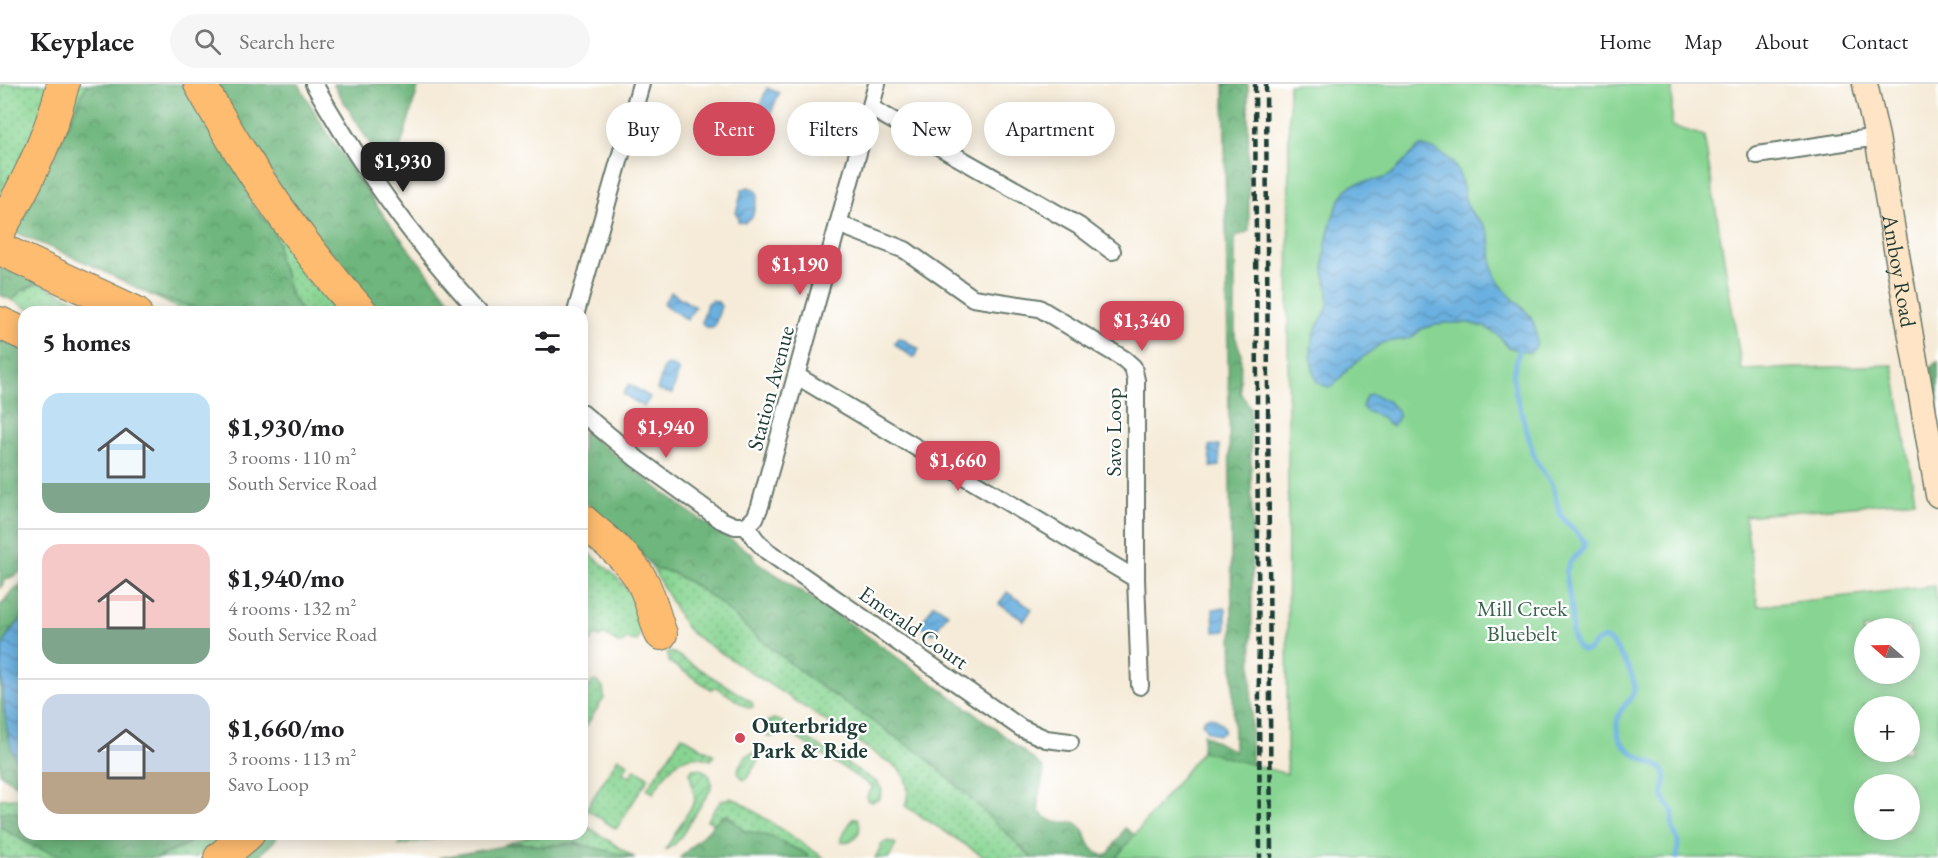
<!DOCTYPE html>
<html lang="en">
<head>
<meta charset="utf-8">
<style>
	:root { --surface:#fff; --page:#f6f6f6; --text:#202124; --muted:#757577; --line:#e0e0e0; --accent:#d1495b }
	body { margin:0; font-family:"EB Garamond",serif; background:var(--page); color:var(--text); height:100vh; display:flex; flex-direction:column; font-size:22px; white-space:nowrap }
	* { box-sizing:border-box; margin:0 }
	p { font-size:20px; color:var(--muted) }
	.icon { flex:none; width:33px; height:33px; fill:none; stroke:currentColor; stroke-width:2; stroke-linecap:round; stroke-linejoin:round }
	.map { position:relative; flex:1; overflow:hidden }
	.side { position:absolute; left:18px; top:222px; width:570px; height:534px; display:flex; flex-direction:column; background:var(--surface); border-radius:18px; box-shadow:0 3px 15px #0003 }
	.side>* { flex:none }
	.hud { position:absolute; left:606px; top:18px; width:570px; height:54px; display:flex; gap:12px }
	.needle { width:39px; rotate:290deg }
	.tools { position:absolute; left:1854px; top:534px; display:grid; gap:12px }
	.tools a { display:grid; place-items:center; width:66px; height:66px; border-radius:50%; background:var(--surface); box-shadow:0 3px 15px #0003; font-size:30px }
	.price { position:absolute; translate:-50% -51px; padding:0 14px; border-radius:12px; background:var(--accent); color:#fff; font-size:20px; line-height:39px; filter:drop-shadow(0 2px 3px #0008) }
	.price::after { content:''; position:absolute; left:50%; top:36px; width:18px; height:14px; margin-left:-9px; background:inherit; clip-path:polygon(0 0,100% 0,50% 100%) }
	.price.active { background:#222; color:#fff }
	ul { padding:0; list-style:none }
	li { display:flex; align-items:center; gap:18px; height:150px; padding:0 24px }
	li+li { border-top:2px solid var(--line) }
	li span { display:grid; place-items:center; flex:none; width:168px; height:120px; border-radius:18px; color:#555 }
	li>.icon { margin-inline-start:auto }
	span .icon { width:72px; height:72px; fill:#fffc; stroke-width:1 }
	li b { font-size:26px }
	h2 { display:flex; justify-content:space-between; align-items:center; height:72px; padding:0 24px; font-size:26px }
	.tag { padding:0 21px; border-radius:27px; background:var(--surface); box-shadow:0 3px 15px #0003; font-size:21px; line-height:54px }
	.tag.active { background:var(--accent); color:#fff }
	header { display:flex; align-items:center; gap:36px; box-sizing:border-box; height:84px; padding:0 30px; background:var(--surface); border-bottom:2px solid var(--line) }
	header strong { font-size:28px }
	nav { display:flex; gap:33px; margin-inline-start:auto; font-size:21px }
	.search { width:420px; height:54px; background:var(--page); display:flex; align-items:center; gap:15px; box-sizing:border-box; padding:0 21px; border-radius:33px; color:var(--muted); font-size:22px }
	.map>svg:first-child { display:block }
	.grass { fill:url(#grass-dots); stroke:#548964; stroke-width:1.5 }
	.forest { fill:url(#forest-crowns); stroke:#467a58; stroke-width:1.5 }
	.park { fill:#88d593; stroke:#548964; stroke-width:1.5; fill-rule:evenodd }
	.garden { fill:url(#garden-furrows); stroke:#548964; stroke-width:1.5 }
	.water { fill:url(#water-waves); stroke:#44768a; stroke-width:1.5 }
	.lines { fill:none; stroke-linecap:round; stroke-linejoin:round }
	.stream { stroke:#6ab0e0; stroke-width:5 }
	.street-casing { stroke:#6a7a6d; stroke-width:20 }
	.secondary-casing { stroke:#6a7a6d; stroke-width:27 }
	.highway-casing { stroke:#6a7a6d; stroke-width:34 }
	.street { stroke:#fff; stroke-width:16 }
	.secondary { stroke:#ffe4c6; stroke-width:24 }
	.highway { stroke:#febc70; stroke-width:32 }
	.rail { stroke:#1f3d34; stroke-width:4.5; stroke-dasharray:9 4.5; stroke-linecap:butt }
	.poi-dot { fill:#d1495b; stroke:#fff; stroke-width:2 }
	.labels { text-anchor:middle; stroke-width:4.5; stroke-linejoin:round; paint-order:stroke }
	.street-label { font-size:22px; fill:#1f3d34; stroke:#fff }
	.park-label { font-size:22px; fill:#39634c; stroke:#fff }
	.poi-label { font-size:22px; font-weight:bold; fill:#1f3d34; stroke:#fff; text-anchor:start }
</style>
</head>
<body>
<header>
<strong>Keyplace</strong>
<div class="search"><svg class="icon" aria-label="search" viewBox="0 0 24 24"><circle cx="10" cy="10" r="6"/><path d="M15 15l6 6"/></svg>Search here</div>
<nav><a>Home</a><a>Map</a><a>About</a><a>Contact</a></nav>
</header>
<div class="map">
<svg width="1938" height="774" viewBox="0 0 1938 774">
	<defs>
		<pattern id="grass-dots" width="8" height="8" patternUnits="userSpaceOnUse" patternTransform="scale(1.5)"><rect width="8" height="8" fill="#88d593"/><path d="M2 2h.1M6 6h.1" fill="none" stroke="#6fae79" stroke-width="1.8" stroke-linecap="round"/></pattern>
		<pattern id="forest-crowns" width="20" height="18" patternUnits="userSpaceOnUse" patternTransform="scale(1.5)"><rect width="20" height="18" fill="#6eb67d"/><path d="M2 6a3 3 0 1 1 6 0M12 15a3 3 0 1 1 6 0" fill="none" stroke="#5a9567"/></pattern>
		<pattern id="garden-furrows" width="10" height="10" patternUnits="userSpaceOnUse" patternTransform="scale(1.5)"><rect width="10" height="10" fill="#88d593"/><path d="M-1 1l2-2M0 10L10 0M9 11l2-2" fill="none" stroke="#6fae79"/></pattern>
		<pattern id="water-waves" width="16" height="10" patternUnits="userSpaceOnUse" patternTransform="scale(1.5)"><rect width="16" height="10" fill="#6ab0e0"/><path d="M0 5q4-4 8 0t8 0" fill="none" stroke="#5790b6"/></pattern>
	</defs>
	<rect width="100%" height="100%" fill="#fff"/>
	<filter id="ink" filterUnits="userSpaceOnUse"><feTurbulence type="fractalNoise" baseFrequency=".0167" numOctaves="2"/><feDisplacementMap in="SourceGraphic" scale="12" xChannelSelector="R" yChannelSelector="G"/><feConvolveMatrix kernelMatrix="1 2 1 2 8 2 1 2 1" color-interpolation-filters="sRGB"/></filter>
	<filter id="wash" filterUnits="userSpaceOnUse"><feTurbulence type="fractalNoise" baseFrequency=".008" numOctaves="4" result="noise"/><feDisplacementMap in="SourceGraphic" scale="24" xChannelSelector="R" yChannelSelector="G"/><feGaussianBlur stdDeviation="1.35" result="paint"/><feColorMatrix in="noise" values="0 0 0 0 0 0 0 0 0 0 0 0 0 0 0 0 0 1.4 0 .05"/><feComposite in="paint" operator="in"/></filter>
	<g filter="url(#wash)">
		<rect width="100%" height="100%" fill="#f5ebd8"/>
		<g class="grass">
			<path d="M1,0H55L5,110L0,113Z"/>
			<path d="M71,0H87L56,66Z"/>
			<path d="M250,109L348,228H302L289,208L285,190L278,174V159L263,133L253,124Z"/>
			<path d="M38,199L101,228H35L12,216L21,207Z"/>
			<path d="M149,210L206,227L208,228H186Z"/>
			<path d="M582,464C608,483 654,519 637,557L627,555L620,560L603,550L600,553L595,551L582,570Z"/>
			<path d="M650,480L658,486L671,488L696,502L722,521L751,548L814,598L924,672L961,705L1032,774H986L905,722C910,708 909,696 898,684L692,550L685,542Z"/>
			<path d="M596,597L603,603L604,614L582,648V607L585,609L592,598Z"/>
			<path d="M682,652L714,671L711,676C681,664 667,686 653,709L647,705Z"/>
			<path d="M618,674L628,680L623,689L630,693L635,685L649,693L616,745L586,725Z"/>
			<path d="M19,714L24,715V730L9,727L2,728L0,731V715Z"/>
			<path d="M730,714L739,717L824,774H809L805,769L743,746L728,731L722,732L714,740L707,736L721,717Z"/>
			<path d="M582,739L635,774L576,759L543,762L519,759L503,761L537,750H582Z"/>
			<path d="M0,742C19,757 48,769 72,774H0Z"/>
			<path d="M200,750H228L195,774H156L185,762Z"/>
			<path d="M407,750H457L399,762Z"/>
		</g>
		<g class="forest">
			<path d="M87,0H191L250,109L253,124L273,144L278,159V174L285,190L289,208L302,228H208L149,210L89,180L9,146L56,66Z"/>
			<path d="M214,0H299C315,31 335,61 355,90C387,138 422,184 461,228H382L357,203L292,121Z"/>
			<path d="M333,0H419L396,79L386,86Z"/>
			<path d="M1224,0H1248L1249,147L1235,153V252L1241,269L1240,308L1250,323L1252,442L1251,774H1032L961,705L924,672L814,598L751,548L722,521L696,502L671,488L658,486L650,480L624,453L582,415V346L685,425L752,470L757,478L855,543L995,644L1042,683L1044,688L1038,714L1039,728C1044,732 1049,736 1056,738C1064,740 1073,735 1080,742C1091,754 1084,764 1104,772L1109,769L1125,744L1135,751L1202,667L1203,650L1234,668Z"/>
			<path d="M0,182L38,199L21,207L12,216L0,211Z"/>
			<path d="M0,255L24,266V486L6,496L0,504Z"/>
			<path d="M1938,277V328L1931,283Z"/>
			<path d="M24,498V533L9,548L2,568V595L8,652L24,684V703L12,698L0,689V522L11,508Z"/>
			<path d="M9,727L24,730V750H200L185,762L156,774H72L37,764L10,749L0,742L2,728Z"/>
			<path d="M728,731L743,746L772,753L805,769L809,774H680L722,732Z"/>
			<path d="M259,750H278L275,756L257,774H233Z"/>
			<path d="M519,759L543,762L576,759L635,774H438Z"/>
		</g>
		<path class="park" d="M1289,0H1672V42L1704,52L1742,286L1893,281L1915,416L1745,432L1758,522L1934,502L1938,526V774H1116L1202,667L1287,690ZM1864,544H1910V590H1864ZM1864,622H1910V668H1864ZM1864,700H1910V746H1864Z"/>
		<g class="garden">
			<path d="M667,568L674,569L752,618L753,623L748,624L718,604L711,605L669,578Z"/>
			<path d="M774,635L780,637L878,699L882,706L880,715L872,718L867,716V712L873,703L780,643L773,653L767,652L765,642L768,637Z"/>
			<path d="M753,669L758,671L759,675L747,694L744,696L738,689L739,682L747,671Z"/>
			<path d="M692,685C706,683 713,692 711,705L680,754L675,760L665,766L695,717L690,689Z"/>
			<path d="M853,734H857C865,745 855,762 841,758V754Z"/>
			<path d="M888,757L896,760L889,774H875L882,760Z"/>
		</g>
		<g class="water">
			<path d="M767,4L779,9L769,34L757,29Z"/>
			<path d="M1420,62C1434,62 1454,75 1459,90C1464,101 1463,114 1469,125C1475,135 1486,139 1489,150C1493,166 1489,180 1497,195C1514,225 1540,224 1536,263L1530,269L1508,263L1499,252L1487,244L1469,239H1444L1423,244L1411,254L1382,259L1350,283L1332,303H1328L1317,298C1310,282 1309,261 1316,245C1320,236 1327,229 1328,220C1330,205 1323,193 1324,179C1324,159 1334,120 1347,105C1359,94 1377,100 1390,91C1401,83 1409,71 1420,62Z"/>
			<path d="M748,103L755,105L758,111L752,134L746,137L745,139L738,138L739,135L736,129L742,106Z"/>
			<path d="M671,208L695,223L687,236L663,220Z"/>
			<path d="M712,216L718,218L721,222L715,241L711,244L704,242L702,238L707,219Z"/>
			<path d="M898,254L900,255L901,254L919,265L914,274L896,262L897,261L894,259Z"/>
			<path d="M668,281L675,283L679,287L672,310L657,306L664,283Z"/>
			<path d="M629,300L650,313L644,323L623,310Z"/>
			<path d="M1371,310C1384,313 1411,329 1391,342L1386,339L1382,333L1366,327L1362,323L1366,312Z"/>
			<path d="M1219,361L1220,382L1211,383L1209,362Z"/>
			<path d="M1007,508L1032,525L1024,537L999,520Z"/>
			<path d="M934,520L948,529L933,550L920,541Z"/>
			<path d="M1226,524V547L1214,548L1213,525Z"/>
			<path d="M24,533V684C21,681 17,677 15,673C5,655 0,588 2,568C4,553 14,543 24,533Z"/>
			<path d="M1207,633C1212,632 1222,638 1224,644L1223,649L1217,651L1206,646L1202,638Z"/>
		</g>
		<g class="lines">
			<path class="stream" d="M1519,266L1513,292L1515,307L1535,375L1552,401L1561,432L1585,458L1583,465L1570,478L1566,488L1572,533V551L1577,563L1583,567L1589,566L1595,559L1604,554C1614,559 1619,569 1625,578C1651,621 1614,613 1617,645C1618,660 1634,671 1647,677C1652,680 1659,681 1663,686C1670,695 1661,703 1663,713C1665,719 1670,722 1673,728L1672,742L1678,757L1677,774"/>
		</g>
	</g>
	<g filter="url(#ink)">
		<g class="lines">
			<defs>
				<g id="street">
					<path d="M314,0C360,82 415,158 479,228"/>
					<path d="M871,24L1079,142L1112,167"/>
					<path d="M1757,71L1877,53"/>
					<path d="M838,140L905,166L973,214L1039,224L1124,275L1133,283L1136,296V495L1140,602"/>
					<path d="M576,228L641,0"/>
					<path d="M797,292L1136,495"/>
					<path d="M582,329L637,375L721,436L735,442H746"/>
					<path d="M746,442L755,434L760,422L877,0"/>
					<path d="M746,442L756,456L767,467L1021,644L1046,655L1070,658"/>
				</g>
				<g id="secondary">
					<path id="s1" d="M1865,0L1877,53L1938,411"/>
				</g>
				<g id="highway">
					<path d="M200,0C245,81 299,159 361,228"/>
					<path d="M0,145C27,100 51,51 63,0"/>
					<path d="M0,165L135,228"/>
					<path d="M0,239L24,250"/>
					<path d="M582,436C603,455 632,475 644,501C651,516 655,534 661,550"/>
					<path d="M220,774L248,750"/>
				</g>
			</defs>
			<use href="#street" class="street-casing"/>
			<use href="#secondary" class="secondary-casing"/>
			<use href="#highway" class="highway-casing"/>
			<use href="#street" class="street"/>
			<use href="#secondary" class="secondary"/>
			<use href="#highway" class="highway"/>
			<g class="rail">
				<path d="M1255,0L1260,774"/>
				<path d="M1266,0L1271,774"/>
			</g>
		</g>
	</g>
	<circle class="poi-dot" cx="740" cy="654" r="6"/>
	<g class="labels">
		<g class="street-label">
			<text dy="8" stroke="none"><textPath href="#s1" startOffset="190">Amboy Road</textPath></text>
			<text transform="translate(770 304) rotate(-75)" y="8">Station Avenue</text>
			<text transform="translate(1113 348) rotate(-90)" y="8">Savo Loop</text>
			<text transform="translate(914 543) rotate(35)" y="8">Emerald Court</text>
		</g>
		<g class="park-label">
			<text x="1522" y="532">Mill Creek<tspan x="1522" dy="25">Bluebelt</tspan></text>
		</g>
		<g class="poi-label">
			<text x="752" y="649">Outerbridge<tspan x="752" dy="25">Park &amp; Ride</tspan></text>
		</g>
	</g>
</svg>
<div class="tools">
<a><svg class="needle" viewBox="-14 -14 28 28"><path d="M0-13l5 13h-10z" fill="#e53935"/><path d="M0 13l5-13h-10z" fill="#757577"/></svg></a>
<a>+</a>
<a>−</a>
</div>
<b class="price active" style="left:403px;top:109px">$1,930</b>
<b class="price" style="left:800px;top:212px">$1,190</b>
<b class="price" style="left:1142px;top:268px">$1,340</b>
<b class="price" style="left:666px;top:375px">$1,940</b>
<b class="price" style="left:958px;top:408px">$1,660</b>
<div class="hud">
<a class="tag">Buy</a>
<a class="tag active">Rent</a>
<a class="tag">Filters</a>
<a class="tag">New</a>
<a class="tag">Apartment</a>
</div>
<section class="side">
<h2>5 homes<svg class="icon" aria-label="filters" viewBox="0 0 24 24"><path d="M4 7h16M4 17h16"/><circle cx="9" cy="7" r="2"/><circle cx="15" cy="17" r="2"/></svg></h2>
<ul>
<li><span style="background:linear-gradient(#bfe0f5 75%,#7fa58c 0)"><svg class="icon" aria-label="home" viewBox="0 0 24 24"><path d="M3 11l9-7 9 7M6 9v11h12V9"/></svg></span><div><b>$1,930/mo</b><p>3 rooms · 110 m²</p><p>South Service Road</p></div></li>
<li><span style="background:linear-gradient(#f6c9c9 70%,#7fa58c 0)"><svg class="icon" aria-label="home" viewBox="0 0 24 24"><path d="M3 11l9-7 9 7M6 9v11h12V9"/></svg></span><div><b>$1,940/mo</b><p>4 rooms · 132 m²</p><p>South Service Road</p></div></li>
<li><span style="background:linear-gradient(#c9d6e8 65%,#b9a48a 0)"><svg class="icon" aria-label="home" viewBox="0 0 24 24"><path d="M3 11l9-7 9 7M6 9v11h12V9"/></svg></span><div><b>$1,660/mo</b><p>3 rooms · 113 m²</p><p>Savo Loop</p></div></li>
</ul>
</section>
</div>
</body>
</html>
